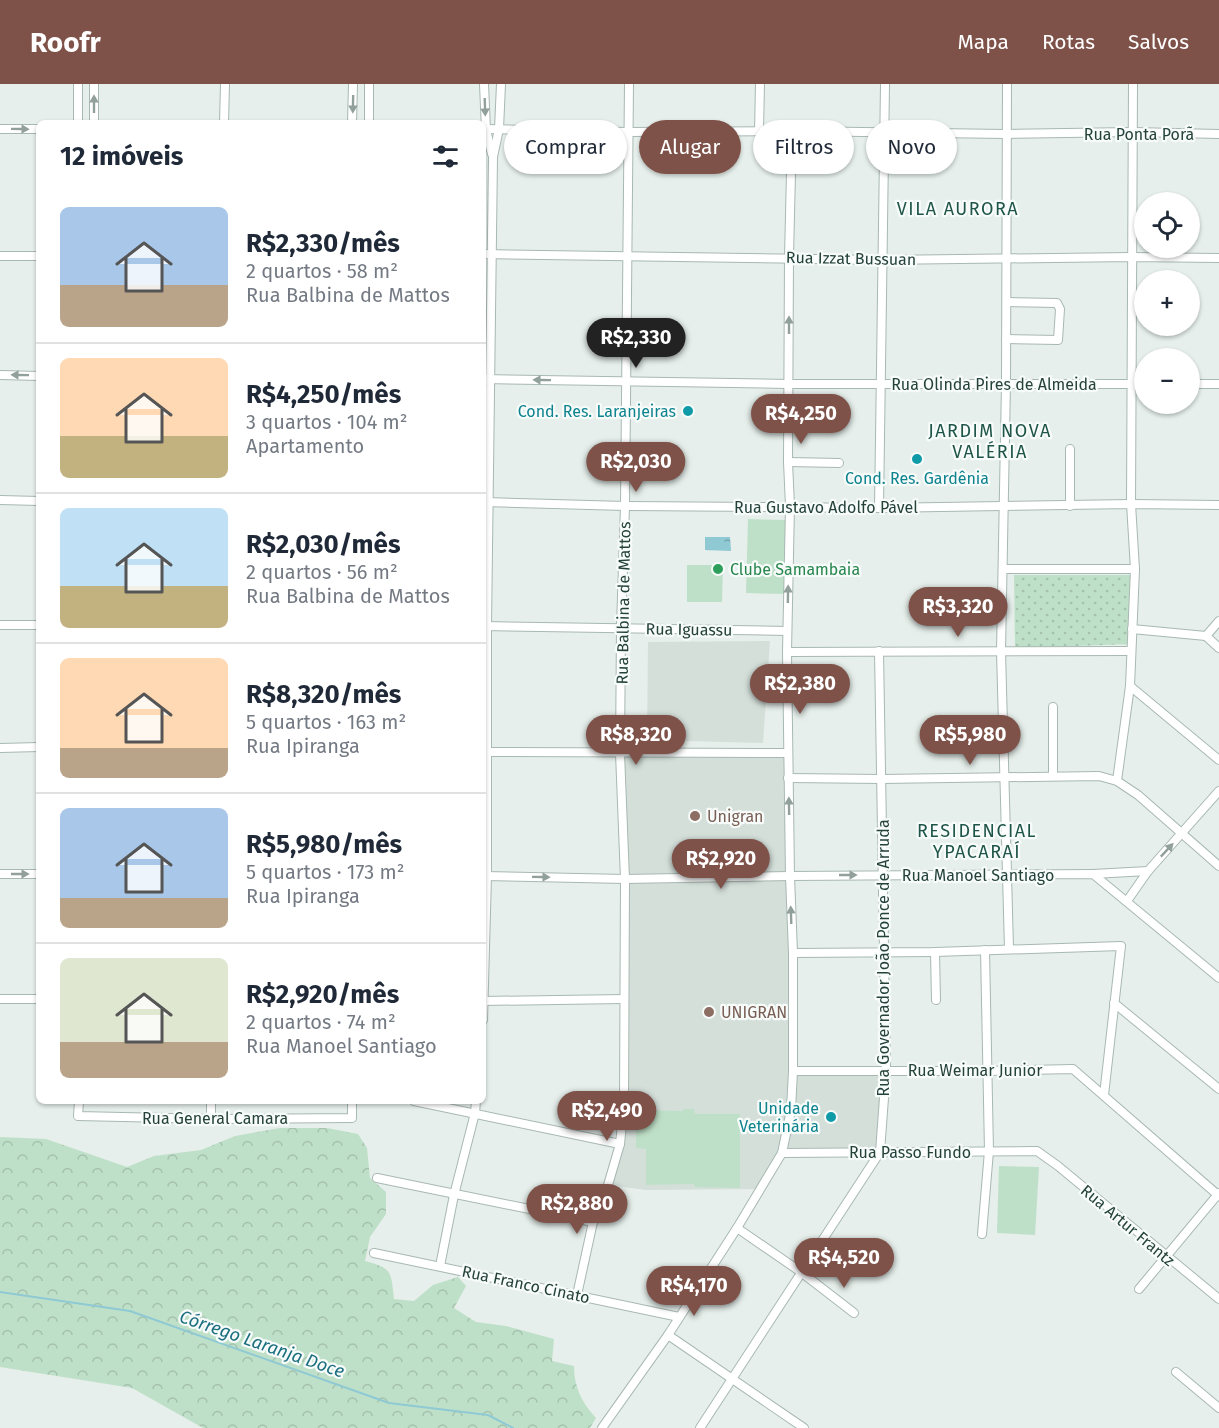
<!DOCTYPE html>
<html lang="pt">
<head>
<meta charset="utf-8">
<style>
	:root { --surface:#fff; --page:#f2f2f3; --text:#1f2937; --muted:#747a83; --line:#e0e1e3; --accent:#7f5249 }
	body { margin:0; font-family:"Fira Sans",sans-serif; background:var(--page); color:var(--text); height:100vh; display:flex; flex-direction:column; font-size:22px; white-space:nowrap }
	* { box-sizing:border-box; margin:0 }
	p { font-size:20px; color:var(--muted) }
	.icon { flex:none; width:33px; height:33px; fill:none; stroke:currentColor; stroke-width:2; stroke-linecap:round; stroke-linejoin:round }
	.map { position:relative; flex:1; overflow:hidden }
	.side { position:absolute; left:36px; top:36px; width:450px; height:984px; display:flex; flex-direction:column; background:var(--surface); border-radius:9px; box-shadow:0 2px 4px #0004 }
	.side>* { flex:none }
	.top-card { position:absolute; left:504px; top:36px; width:570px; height:54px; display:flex; gap:12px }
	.buttons { position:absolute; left:1134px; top:108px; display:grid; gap:12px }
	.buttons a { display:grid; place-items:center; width:66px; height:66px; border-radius:50%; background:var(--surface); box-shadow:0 2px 4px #0004; font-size:30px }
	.price { position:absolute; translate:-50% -51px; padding:0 14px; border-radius:21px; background:var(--accent); color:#fff; font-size:20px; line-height:39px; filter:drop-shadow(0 2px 3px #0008) }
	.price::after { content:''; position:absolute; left:50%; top:36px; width:18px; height:14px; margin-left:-9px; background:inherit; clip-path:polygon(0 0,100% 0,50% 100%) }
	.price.selected { background:#222; color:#fff }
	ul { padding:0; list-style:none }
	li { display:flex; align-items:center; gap:18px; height:150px; padding:0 24px }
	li+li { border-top:2px solid var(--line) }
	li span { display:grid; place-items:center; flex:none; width:168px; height:120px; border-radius:9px; color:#555 }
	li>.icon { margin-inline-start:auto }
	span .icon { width:72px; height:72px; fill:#fffc; stroke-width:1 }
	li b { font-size:26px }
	h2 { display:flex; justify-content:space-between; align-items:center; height:72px; padding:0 24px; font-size:26px }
	.chip { padding:0 21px; border-radius:27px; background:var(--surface); box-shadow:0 2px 4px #0004; font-size:21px; line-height:54px }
	.chip.selected { background:var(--accent); color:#fff }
	header { display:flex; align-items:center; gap:36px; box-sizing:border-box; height:84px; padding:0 30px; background:var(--accent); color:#fff }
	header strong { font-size:28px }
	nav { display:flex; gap:33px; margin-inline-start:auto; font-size:21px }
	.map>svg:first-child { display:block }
	.built { fill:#d4dfda }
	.forest { fill:url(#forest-crowns) }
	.park { fill:url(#park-dots) }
	.garden { fill:#bfe0c8 }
	.water { fill:url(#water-ripples) }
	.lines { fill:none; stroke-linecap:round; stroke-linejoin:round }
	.stream { stroke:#8ec9d4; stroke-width:2 }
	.minor-casing { stroke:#a8b8b2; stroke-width:10 }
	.minor { stroke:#fff; stroke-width:8 }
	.oneway { fill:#92a09c }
	.culture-dot { fill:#0f9aa8; stroke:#f7fbf9; stroke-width:2 }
	.leisure-dot { fill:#2e9e5b; stroke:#f7fbf9; stroke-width:2 }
	.education-dot { fill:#8d6e63; stroke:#f7fbf9; stroke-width:2 }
	.labels { text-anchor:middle; stroke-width:4.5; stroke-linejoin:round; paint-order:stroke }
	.street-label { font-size:16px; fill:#24423a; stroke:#f7fbf9 }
	.culture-label { font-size:16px; fill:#0d838f; stroke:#f7fbf9; text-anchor:end }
	.leisure-label { font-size:16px; fill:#27864d; stroke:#f7fbf9; text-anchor:start }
	.education-label { font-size:16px; fill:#785e54; stroke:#f7fbf9; text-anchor:start }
	.neighbourhood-label { font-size:18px; letter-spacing:1.5px; fill:#1f5548; stroke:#f7fbf9 }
	.water-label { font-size:18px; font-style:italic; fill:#1c6f80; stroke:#f7fbf9 }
</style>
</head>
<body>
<header>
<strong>Roofr</strong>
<nav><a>Mapa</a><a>Rotas</a><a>Salvos</a></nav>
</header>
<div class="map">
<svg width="1219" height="1344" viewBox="0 0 1219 1344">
	<defs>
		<pattern id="forest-crowns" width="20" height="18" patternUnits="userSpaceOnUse" patternTransform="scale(1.5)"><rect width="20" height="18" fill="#bfe0c8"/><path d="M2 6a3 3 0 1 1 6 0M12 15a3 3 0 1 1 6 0" fill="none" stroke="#a4c1ad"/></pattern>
		<pattern id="park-dots" width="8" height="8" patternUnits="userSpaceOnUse" patternTransform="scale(1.5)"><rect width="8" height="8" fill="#bfe0c8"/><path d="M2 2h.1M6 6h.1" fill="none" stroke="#a4c1ad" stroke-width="1.8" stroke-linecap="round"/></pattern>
		<pattern id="water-ripples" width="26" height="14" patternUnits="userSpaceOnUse" patternTransform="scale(1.5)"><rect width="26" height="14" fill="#8ec9d4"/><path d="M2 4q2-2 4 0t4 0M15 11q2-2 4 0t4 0" fill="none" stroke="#74a5ad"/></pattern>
	</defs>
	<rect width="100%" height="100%" fill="#e6efeb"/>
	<g class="built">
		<path d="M770,557L763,659L647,656L648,558Z"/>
		<path d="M620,669H788L793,986L886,987L880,1068L782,1069L760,1105L646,1106L608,1101L624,1019Z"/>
	</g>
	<path class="forest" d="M280,1044H327L358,1050L367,1064L370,1094L386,1108V1130L370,1153L365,1177C392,1184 391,1187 394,1215L414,1217L433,1201L458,1193L466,1202L454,1224L476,1238L506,1242L554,1255L552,1277L574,1282C574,1303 582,1319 596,1334L590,1344H203L132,1304L0,1283V1053L46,1055L127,1083L154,1072L201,1066L235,1052Z"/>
	<path class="park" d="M1014,491H1132L1133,560L1015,564Z"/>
	<g class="garden">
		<path d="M748,435L785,436V510L746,509Z"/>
		<path d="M687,481H723L722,518H687Z"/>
		<path d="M683,1025H694L695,1030H740V1104L695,1103L694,1100L646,1101V1065L636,1064V1026L683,1027Z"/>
		<path d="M999,1082L1039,1083L1035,1151L997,1149Z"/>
	</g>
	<path class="water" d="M705,453H730L731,467L705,466Z"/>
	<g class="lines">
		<path class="stream" d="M0,1208L130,1227L389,1319L488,1331L513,1344"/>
		<defs>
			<g id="minor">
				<path d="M369,0V39"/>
				<path d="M484,0L486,46L492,70"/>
				<path d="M1007,0L1006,299L1001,567L1009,865"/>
				<path d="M78,39V0"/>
				<path d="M94,39V0"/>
				<path d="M224,39L225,0"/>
				<path d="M352,39L353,0"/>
				<path d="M0,45H39"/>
				<path d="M483,45L627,48L792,47L1006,50L1133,48L1219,50"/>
				<path d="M759,47L760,0"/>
				<path d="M483,170L881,176L1131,173L1219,174"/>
				<path d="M0,172H39"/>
				<path d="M1006,255L1058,256L1060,225L1057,219L1007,218"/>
				<path d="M0,291L39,292"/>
				<path d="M483,295L789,300H1144"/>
				<path d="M1190,300H1219"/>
				<path d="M788,378L839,379"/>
				<path d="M0,416L39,417"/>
				<path d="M485,418L625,422L879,424L1131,420L1219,421"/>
				<path d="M1070,422V365"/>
				<path d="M879,424L885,0"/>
				<path d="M1003,485H1135"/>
				<path d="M0,541H39"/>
				<path d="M483,542L787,547"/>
				<path d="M1132,545L1206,552"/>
				<path d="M1206,552L1219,537"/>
				<path d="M1206,552L1219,564"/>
				<path d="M787,568L1131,567"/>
				<path d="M1130,602L1219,676"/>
				<path d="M0,664L39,663"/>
				<path d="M483,668L788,669"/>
				<path d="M1053,692V623"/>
				<path d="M788,694L882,695L1099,692L1117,697L1138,711L1219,782"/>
				<path d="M1117,697L1130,602L1135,485L1131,420L1133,0"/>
				<path d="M0,790H39"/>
				<path d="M1093,790L1148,787"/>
				<path d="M483,792L625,795L790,792L1093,790L1219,894"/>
				<path d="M1127,817L1148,787L1219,707"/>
				<path d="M935,868L936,916"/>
				<path d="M793,869L935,868L1121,862L1104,1011"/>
				<path d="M0,915H39"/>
				<path d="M483,917L624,915"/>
				<path d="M1114,919L1219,1005"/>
				<path d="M483,936L487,792V542L493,73L499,45L501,0"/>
				<path d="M793,987H988L1073,985L1219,1112"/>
				<path d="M79,1017L78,1032L211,1035L352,1034V1017"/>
				<path d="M414,1017L620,1060"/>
				<path d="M211,1035V1017"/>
				<path d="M782,1069L1037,1067L1058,1082L1219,1215"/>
				<path d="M377,1094L593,1138"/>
				<path d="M737,1144L801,1188L854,1229"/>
				<path d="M982,1150L989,1067L985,866"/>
				<path d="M374,1169L679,1233"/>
				<path d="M440,1182L454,1111L475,1029L476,1017"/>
				<path d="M1139,1205L1219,1109"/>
				<path d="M577,1211L593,1138L608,1101L620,1060L624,1019L625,795L620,669L621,543L625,422L629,0"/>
				<path d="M668,1251L804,1344"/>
				<path d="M1176,1288L1219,1324"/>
				<path d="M602,1344L668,1251L737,1144L782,1069L791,1026L793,987V869L790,792L787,568L790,422L788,378L789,173L792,47"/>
				<path d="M700,1344L880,1068L886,987L879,567"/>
			</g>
		</defs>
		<use href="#minor" class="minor-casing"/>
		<use href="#minor" class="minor"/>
	</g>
	<defs><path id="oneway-solid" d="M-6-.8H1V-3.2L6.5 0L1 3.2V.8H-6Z" transform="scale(1.5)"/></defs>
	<g class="oneway">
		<use href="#oneway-solid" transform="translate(94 20) rotate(-90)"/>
		<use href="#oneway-solid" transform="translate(353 20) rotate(91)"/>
		<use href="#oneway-solid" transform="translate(485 23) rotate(88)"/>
		<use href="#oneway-solid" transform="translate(20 45) rotate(1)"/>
		<use href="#oneway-solid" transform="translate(789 241) rotate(-90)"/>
		<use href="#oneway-solid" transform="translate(20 291) rotate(-179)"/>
		<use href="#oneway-solid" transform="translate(542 296) rotate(-179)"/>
		<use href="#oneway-solid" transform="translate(788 510) rotate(-89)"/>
		<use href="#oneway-solid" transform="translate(789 722) rotate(-91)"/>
		<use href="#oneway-solid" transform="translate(1167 766) rotate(-47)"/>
		<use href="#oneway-solid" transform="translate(20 790)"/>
		<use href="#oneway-solid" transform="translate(848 791)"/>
		<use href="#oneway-solid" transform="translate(541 793) rotate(1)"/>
		<use href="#oneway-solid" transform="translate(791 831) rotate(-92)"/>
	</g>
	<g class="culture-dot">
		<circle cx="688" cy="327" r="6"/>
		<circle cx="917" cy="375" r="6"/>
		<circle cx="831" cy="1033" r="6"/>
	</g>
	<circle class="leisure-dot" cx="718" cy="485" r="6"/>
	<g class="education-dot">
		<circle cx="695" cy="732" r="6"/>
		<circle cx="709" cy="928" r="6"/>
	</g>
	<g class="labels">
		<g class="street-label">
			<text x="1139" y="56">Rua Ponta Porã</text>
			<text transform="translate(851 174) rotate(1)" y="6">Rua Izzat Bussuan</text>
			<text x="994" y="306">Rua Olinda Pires de Almeida</text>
			<text x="826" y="429">Rua Gustavo Adolfo Pável</text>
			<text transform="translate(623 519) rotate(-89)" y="6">Rua Balbina de Mattos</text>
			<text transform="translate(689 545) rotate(1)" y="6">Rua Iguassu</text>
			<text x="978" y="797">Rua Manoel Santiago</text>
			<text transform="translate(883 874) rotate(-90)" y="6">Rua Governador João Ponce de Arruda</text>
			<text x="975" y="992">Rua Weimar Junior</text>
			<text x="215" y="1040">Rua General Camara</text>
			<text x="910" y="1074">Rua Passo Fundo</text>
			<text transform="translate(1128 1141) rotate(40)" y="6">Rua Artur Frantz</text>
			<text transform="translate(526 1200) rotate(12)" y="6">Rua Franco Cinato</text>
		</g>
		<g class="culture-label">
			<text x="676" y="333">Cond. Res. Laranjeiras</text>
			<text x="917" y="400" text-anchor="middle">Cond. Res. Gardênia</text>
			<text x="819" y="1030">Unidade<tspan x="819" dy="18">Veterinária</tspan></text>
		</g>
		<g class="leisure-label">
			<text x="730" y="491">Clube Samambaia</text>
		</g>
		<g class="education-label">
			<text x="707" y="738">Unigran</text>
			<text x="721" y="934">UNIGRAN</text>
		</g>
		<g class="neighbourhood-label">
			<text x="958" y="131">VILA AURORA</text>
			<text x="990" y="353">JARDIM NOVA<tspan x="990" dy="21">VALÉRIA</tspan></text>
			<text x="977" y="753">RESIDENCIAL<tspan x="977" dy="21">YPACARAÍ</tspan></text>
		</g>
		<g class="water-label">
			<text transform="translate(262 1260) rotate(19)" y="6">Córrego Laranja Doce</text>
		</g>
	</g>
</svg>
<div class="buttons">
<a><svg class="icon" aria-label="locate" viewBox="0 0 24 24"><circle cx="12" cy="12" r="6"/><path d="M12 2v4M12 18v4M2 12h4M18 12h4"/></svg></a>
<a>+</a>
<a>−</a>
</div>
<b class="price selected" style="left:636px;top:285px">R$2,330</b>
<b class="price" style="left:801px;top:361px">R$4,250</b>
<b class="price" style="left:636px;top:409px">R$2,030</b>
<b class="price" style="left:958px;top:554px">R$3,320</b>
<b class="price" style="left:800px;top:631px">R$2,380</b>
<b class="price" style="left:636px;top:682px">R$8,320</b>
<b class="price" style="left:970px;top:682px">R$5,980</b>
<b class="price" style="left:721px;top:806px">R$2,920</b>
<b class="price" style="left:607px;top:1058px">R$2,490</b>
<b class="price" style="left:577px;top:1151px">R$2,880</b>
<b class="price" style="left:844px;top:1205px">R$4,520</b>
<b class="price" style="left:694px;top:1233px">R$4,170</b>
<div class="top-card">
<a class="chip">Comprar</a>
<a class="chip selected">Alugar</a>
<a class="chip">Filtros</a>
<a class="chip">Novo</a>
</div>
<section class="side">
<h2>12 imóveis<svg class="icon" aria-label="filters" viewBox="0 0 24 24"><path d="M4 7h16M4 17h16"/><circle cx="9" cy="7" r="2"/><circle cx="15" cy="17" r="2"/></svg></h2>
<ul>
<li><span style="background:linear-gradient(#a9c7e8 65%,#b9a48a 0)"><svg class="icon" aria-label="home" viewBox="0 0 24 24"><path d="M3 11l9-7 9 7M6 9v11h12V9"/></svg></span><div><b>R$2,330/mês</b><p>2 quartos · 58 m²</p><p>Rua Balbina de Mattos</p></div></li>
<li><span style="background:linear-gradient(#ffd9b3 65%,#c2b280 0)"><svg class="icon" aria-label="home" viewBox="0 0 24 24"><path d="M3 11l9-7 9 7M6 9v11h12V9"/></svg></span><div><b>R$4,250/mês</b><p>3 quartos · 104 m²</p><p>Apartamento</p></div></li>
<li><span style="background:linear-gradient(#bfe0f5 65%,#c2b280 0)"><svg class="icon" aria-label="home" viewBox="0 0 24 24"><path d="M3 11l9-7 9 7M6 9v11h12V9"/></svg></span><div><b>R$2,030/mês</b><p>2 quartos · 56 m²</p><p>Rua Balbina de Mattos</p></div></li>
<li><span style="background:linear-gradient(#ffd9b3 75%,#b9a48a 0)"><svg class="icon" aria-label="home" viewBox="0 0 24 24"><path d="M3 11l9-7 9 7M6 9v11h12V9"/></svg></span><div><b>R$8,320/mês</b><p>5 quartos · 163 m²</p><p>Rua Ipiranga</p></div></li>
<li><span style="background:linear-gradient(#a9c7e8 75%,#b9a48a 0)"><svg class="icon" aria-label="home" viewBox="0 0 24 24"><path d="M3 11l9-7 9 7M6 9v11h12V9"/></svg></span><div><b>R$5,980/mês</b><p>5 quartos · 173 m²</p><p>Rua Ipiranga</p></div></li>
<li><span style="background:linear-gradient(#dfe7d0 70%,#b9a48a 0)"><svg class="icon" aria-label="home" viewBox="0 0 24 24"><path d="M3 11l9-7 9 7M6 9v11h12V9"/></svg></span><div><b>R$2,920/mês</b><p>2 quartos · 74 m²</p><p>Rua Manoel Santiago</p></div></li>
</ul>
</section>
</div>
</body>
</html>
